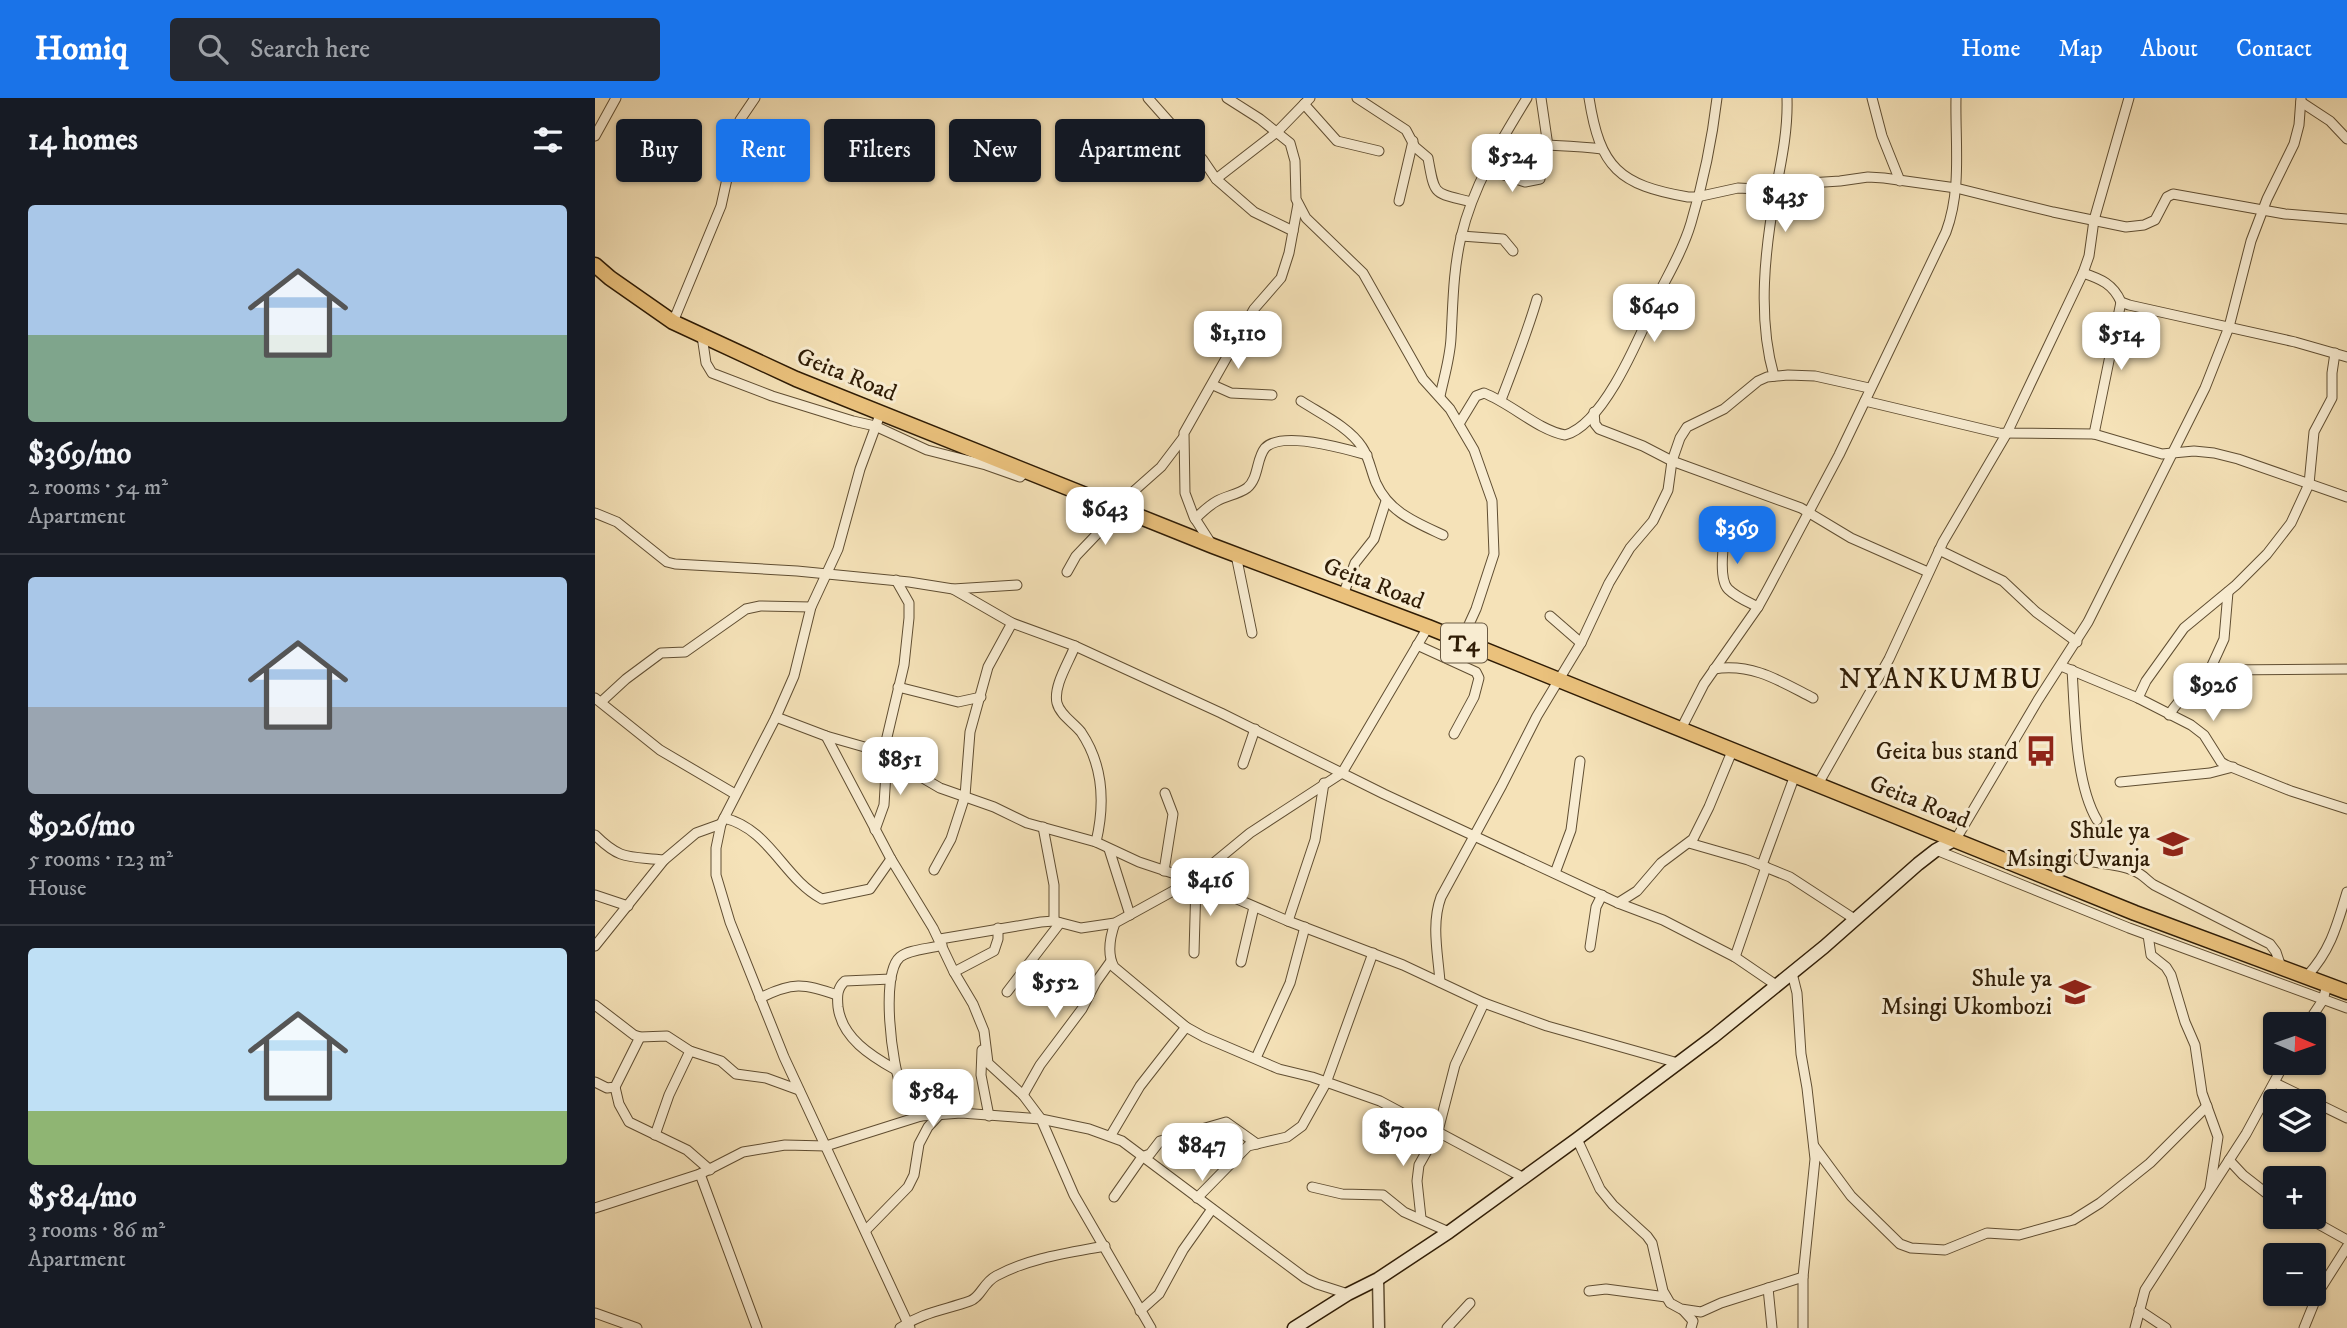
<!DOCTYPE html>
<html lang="en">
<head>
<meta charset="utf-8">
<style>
	:root { --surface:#171b24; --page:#242831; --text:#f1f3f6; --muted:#9ea1a6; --line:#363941; --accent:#1a73e8 }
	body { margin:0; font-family:"IM FELL DW Pica",serif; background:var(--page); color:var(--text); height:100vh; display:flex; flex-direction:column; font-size:26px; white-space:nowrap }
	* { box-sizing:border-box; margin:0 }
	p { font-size:23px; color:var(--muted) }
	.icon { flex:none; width:38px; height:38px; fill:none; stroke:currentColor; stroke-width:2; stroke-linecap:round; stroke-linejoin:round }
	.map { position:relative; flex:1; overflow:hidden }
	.sheet { display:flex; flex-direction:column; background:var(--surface); width:595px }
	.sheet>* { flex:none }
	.top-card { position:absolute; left:21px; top:21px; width:665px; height:63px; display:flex; gap:14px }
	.needle { width:46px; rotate:92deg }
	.buttons { position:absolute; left:1668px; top:914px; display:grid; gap:14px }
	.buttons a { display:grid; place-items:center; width:63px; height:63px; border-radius:7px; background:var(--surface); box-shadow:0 2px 5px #0004; font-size:35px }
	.price { position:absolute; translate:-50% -60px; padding:0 16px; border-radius:14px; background:#fff; color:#222; font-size:23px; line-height:46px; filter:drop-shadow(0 2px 4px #0008) }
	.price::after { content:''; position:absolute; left:50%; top:42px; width:21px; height:16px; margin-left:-10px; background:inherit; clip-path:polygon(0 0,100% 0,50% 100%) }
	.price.on { background:var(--accent); color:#fff }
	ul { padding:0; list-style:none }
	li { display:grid; align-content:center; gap:14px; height:371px; padding:0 28px }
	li+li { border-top:2px solid var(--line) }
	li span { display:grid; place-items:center; height:217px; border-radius:7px; color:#555 }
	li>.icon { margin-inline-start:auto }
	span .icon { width:126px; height:126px; fill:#fffc; stroke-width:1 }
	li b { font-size:30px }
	h2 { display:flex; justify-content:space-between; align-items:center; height:84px; padding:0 28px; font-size:30px }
	.tag { padding:0 24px; border-radius:7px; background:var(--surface); box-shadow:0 2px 5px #0004; font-size:24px; line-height:63px }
	.tag.on { background:var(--accent); color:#fff }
	header { display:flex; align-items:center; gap:42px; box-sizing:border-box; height:98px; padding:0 35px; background:var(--accent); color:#fff }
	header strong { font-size:33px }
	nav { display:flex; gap:38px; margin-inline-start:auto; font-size:24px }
	.search { width:490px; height:63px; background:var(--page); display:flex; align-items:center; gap:18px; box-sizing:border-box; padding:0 24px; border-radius:7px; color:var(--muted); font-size:26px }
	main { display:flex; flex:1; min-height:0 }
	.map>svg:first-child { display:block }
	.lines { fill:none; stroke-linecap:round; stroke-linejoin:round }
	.minor-casing { stroke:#604e32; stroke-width:11 }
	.tertiary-casing { stroke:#604e32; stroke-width:13 }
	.secondary-casing { stroke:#2f1c05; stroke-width:15 }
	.trunk-casing { stroke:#2f1c05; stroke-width:17 }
	.minor { stroke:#f8ecd1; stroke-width:9 }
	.tertiary { stroke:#f8ecd1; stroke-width:10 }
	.secondary { stroke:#f8ecd1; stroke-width:12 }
	.trunk { stroke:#eac17c; stroke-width:14 }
	.labels { text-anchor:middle; stroke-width:6; stroke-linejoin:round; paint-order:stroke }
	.shield { fill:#f8ecd1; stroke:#6b5a42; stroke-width:2 }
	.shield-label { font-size:23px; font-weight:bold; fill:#2f1c05 }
	.street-label { font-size:24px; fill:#2f1c05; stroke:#f8ecd1 }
	.poi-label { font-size:24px; fill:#2f1c05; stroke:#f8ecd1; text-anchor:end }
	.quarter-label { font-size:28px; letter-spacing:2px; fill:#2f1c05; stroke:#f8ecd1 }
</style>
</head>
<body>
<header>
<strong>Homiq</strong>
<div class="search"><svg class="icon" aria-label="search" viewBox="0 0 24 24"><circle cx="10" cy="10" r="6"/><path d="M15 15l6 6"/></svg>Search here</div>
<nav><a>Home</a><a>Map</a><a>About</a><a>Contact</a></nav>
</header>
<main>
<section class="sheet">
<h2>14 homes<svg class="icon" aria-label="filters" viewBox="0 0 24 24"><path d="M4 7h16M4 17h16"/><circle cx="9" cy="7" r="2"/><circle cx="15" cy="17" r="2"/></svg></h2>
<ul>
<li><span style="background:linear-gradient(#a9c7e8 60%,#7fa58c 0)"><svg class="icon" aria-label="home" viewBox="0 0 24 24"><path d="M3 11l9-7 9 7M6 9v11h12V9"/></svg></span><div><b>$369/mo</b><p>2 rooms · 54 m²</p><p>Apartment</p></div></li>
<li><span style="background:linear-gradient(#a9c7e8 60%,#9aa5b1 0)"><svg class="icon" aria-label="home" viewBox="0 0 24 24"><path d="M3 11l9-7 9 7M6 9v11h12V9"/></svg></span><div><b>$926/mo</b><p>5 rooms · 123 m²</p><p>House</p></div></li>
<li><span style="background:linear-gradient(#bfe0f5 75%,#8fb573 0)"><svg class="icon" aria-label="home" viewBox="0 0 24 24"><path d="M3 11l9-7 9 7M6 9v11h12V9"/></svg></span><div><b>$584/mo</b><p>3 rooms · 86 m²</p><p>Apartment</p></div></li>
</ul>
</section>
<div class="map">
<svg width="1752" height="1230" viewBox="0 0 1752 1230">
	<rect width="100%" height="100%" fill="#f5e2b8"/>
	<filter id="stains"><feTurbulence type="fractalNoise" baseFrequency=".00286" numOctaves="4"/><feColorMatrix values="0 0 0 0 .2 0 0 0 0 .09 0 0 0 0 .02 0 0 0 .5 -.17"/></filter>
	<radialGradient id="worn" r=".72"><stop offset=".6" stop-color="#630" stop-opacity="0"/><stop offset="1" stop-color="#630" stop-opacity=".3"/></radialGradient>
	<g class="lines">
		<defs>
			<g id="minor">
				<path d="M553,0L608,62L621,81L659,114L698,133"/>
				<path d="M632,0L665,21L695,45L700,63L701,101L711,120L768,175L828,281L855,311L879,352L897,403L899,456L881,511L866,544"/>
				<path d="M762,0L811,32L820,49L833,60C840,99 838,94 876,104"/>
				<path d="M946,0L953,48"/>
				<path d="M994,0C1005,70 1024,87 1093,99H1102L1143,90L1181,92"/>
				<path d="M1277,0L1287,38L1305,83"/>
				<path d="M1706,4L1735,23L1752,41"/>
				<path d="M709,6L742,43L784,53"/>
				<path d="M0,38L21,0"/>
				<path d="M905,43C939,48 973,47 1007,51"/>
				<path d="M891,71L930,84L945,81"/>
				<path d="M621,81L683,33L715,0"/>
				<path d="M1182,87L1245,83L1273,79L1289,80L1361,90L1458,114L1531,129L1549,127L1560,122L1572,99L1578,96L1690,116L1752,121"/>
				<path d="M804,103L818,43"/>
				<path d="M866,138L908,141L918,153"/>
				<path d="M1488,175C1506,181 1518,186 1526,204L1534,207L1700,244L1752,259"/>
				<path d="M78,224L126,108L145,22L160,0"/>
				<path d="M107,238L111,265L117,275L177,298L258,323L280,328L332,352L391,367L425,379L430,374"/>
				<path d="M1179,278C1162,219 1170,150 1181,91C1187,60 1193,31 1192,0"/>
				<path d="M618,287L636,295L677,297"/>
				<path d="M845,298C849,279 855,260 856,240C858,206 858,173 866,139C878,88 905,44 932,0"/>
				<path d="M906,302C919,268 932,235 942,201"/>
				<path d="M706,303C726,316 754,329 767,349C774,359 776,373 781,385C794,414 820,424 848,437"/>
				<path d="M1270,303L1404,335L1499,336L1567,356L1599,353L1619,355L1643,361L1752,399"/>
				<path d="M286,314L265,371L243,451L216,509L199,578L181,619L126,726L121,750V777L135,824L189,959L315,1230"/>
				<path d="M999,314L1000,326L1004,331L1048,348L1077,363L1206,410L1256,440L1333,474"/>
				<path d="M864,326L881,298L889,295C917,306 943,332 970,337C1011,326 1048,230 1065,193C1076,172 1089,149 1096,125C1108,85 1117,42 1122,0"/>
				<path d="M1499,336L1526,204"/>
				<path d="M0,415L22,424L72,464L80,466L202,473L314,484L358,491L422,487"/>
				<path d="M600,421C607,414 613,408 622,403C631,398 644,396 652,390C664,380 661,361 670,350C687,332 751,351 772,357"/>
				<path d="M1131,422C1130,438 1122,479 1133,491C1141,499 1153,504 1163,509"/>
				<path d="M617,447L599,419L590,395L589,335L659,211L686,180L694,155L703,106"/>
				<path d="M1344,452L1408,483L1441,514L1482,544"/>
				<path d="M641,457L657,535"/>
				<path d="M472,474L481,458L503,435L522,408L566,369L588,340"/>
				<path d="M358,491L417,525L480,548L626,615L789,696L1023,805L1068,822L1140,859L1181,887"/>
				<path d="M748,497L760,465L779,441L791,403"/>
				<path d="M955,518L986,545"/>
				<path d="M822,547L881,574L884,580L879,599L859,636"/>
				<path d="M480,548C474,564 458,588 462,605C465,617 479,625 486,634C509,668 510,706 501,744"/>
				<path d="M1466,568L1543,600L1596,627L1609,637L1626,664L1631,667L1696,693L1752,711"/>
				<path d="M1119,571C1158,565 1185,583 1218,600"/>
				<path d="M1477,572C1480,616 1480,685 1502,722"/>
				<path d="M1613,576L1629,541L1633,494"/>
				<path d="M303,589L363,604L386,599"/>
				<path d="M0,600L65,652L140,696"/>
				<path d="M1543,600L1551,583L1589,530L1641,487L1672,456L1696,425L1714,386L1719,334L1737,300V275L1740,255"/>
				<path d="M6,604L31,581L66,555L90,554L151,511L165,508L216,509"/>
				<path d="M1574,617C1584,601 1608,577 1626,572L1752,571"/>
				<path d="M181,619L231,638L280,652L345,690L399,709L432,725L501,744L544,764L598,782L693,823L808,867L889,905L952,928L1083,965"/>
				<path d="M1086,631L1109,586L1163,509L1174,489L1244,357L1351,134C1367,91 1360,45 1361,0"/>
				<path d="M231,638L296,761L338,830L359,874L378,906L389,933L393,965L428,997L446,1021L479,1097L556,1230"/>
				<path d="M288,656L309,567L314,520V505L301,482"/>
				<path d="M648,666L660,631"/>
				<path d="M1525,684L1615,675L1638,669"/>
				<path d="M1223,686L1294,561L1348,444L1412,335L1488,175L1494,158L1499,122L1534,0"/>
				<path d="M129,720C175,731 188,780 227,801L275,791L296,761"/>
				<path d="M448,729L459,787V823"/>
				<path d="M280,732L289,707L292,658"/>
				<path d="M0,737C26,763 34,758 69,762"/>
				<path d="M1361,741L1443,602L1493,524L1610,290L1634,229L1656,143L1672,101L1699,46L1704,27L1706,0"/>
				<path d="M1094,745L1153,762L1195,779L1261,822"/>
				<path d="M514,751L535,817"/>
				<path d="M1341,752L1534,830L1752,910"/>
				<path d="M1484,761C1504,767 1527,765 1545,776C1550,779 1554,784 1559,787L1675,846L1681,854L1686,869"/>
				<path d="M1167,767L1200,677"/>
				<path d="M339,772L356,741L370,698L375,634L393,569L417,525"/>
				<path d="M569,773L578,716L570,695"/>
				<path d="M960,775L976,732L985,663"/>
				<path d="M0,797L33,808"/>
				<path d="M1023,805L1042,793L1066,765L1098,741L1114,709L1138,651"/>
				<path d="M693,823L720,742L729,685"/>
				<path d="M520,825C515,839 512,856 519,869L591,929L609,939L684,971L717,979L785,1003L929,1080"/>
				<path d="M1553,837L1556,857L1571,869L1576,877L1590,924L1600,947L1607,995L1623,1039L1615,1090"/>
				<path d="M345,841L446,824L459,823L486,830L520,825L598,782L655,735L747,675L833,529"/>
				<path d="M0,848L69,762L101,735L126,726"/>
				<path d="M995,849L1001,809L1007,797"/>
				<path d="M599,855L601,784"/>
				<path d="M1140,859L1171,769"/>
				<path d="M646,864L659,809"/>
				<path d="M359,874L399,853L403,841V830"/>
				<path d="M1197,875L1202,895L1206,956L1212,990L1220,1061L1208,1179V1230"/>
				<path d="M1712,878C1736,852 1742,827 1752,794"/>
				<path d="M296,881L250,883C242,890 242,898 243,909C247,940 276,958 301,972"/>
				<path d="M845,884C843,856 836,826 846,799L907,687L942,618L986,545L1014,485L1035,450L1058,423L1073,392L1077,363L1085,340L1092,329L1129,311L1163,283L1172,279L1193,277L1220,278L1274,290"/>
				<path d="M412,894L465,825"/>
				<path d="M165,900C197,884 209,885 242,897"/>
				<path d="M0,907L39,937L45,939L72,938L95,953L126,963L141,976L171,980L204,992"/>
				<path d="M1712,926L1728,902L1732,887"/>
				<path d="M387,952L386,977L394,1018"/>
				<path d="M661,960L695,885L710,829"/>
				<path d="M0,984L12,990L20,989L45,939"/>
				<path d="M1680,985L1752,1020"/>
				<path d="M20,989L24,1006L34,1024L92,1052L115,1072"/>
				<path d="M428,997L445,967L487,911L501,884L516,863"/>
				<path d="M326,1018C320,1010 311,1001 307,992C297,968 285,876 305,859C315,851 335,851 347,847"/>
				<path d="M60,1037L74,997L95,953"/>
				<path d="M516,1037L545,988L591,929"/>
				<path d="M982,1041L1005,1091L1018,1107L1052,1138L1057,1145L1068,1193L1075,1205L1086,1211L1106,1214L1126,1205L1208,1179"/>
				<path d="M1219,1048L1256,1098L1305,1146L1316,1150L1350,1152L1392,1135L1424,1137L1478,1122L1505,1105L1555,1065L1612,1008"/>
				<path d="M1634,1062L1648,1077L1680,1102"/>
				<path d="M105,1076L162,1230"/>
				<path d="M717,1089L747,1096L788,1097L809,1114L854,1134"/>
				<path d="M519,1099L547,1059L555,1056L565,1043L631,1024L662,1046"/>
				<path d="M602,1100L653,1048L692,1039L707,1028L731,985L778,855"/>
				<path d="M0,1110L105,1076L148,1054L190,1047L231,1048L326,1018L366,1015L446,1021L494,1031L527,1043L710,1180L722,1186L753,1196"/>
				<path d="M1709,1118L1752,1142"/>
				<path d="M826,1120L822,1083L824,1067L843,1033L860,967L889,905"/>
				<path d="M271,1132L313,1089L319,1077L324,1046L333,1029L345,1016"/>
				<path d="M1173,1190L1177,1230"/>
				<path d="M994,1193L1011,1191L1071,1199"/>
				<path d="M1088,1212L1098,1223L1096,1230"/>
				<path d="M1544,1212L1571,1230"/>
				<path d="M545,1213L564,1196L588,1152L617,1111"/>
				<path d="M0,1215L42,1230"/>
				<path d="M305,1230C328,1214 350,1212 375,1203C386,1199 388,1185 401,1178C434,1160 473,1155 510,1148"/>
				<path d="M852,1230L875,1205"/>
				<path d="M1540,1230L1550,1192L1651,1036L1690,964"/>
				<path d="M1709,1230L1724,1193L1752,1149"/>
			</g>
			<path id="tertiary" d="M783,1181L784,1230"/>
			<path id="secondary" d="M699,1230L753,1196L783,1181L854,1134L982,1041L1118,939L1229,849L1323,766L1341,752L1361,741"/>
			<path id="trunk" d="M0,167L15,180L78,224L201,281L618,448L833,529L1540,815L1752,894"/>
		</defs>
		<use href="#minor" class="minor-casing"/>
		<use href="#tertiary" class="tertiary-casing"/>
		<use href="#secondary" class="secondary-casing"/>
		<use href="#trunk" class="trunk-casing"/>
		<use href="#minor" class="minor"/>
		<use href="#tertiary" class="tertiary"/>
		<use href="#secondary" class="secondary"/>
		<use href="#trunk" class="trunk"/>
	</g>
	<defs>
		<symbol id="bus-bare" viewBox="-9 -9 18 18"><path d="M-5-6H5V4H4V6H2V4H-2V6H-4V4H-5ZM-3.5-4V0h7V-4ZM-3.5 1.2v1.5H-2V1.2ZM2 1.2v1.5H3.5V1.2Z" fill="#8f2418" stroke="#f8ecd1" stroke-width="2.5" paint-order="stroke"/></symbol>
		<symbol id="school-bare" viewBox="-9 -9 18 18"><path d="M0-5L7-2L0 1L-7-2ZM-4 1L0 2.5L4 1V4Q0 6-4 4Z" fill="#8f2418" stroke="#f8ecd1" stroke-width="2.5" paint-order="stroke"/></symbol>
	</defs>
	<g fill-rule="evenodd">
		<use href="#bus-bare" x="1424" y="631" width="44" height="44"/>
		<use href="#school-bare" x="1556" y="724" width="44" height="44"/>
		<use href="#school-bare" x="1458" y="872" width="44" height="44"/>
	</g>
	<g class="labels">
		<rect class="shield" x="846" y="525.5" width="46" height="39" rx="5"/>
		<g class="shield-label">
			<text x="869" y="553">T4</text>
		</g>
		<g class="street-label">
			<text transform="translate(252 276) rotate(22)" y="8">Geita Road</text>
			<text transform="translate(779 485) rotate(21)" y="8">Geita Road</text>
			<text transform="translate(1325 703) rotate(22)" y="8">Geita Road</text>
		</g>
		<g class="poi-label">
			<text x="1423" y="661">Geita bus stand</text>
			<text x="1555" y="740">Shule ya<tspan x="1555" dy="28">Msingi Uwanja</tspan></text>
			<text x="1457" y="888">Shule ya<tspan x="1457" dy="28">Msingi Ukombozi</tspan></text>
		</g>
		<g class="quarter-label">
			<text x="1346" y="590">NYANKUMBU</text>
		</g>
	</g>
	<rect width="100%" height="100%" filter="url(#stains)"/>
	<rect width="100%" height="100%" fill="url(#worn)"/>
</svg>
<div class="buttons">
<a><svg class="needle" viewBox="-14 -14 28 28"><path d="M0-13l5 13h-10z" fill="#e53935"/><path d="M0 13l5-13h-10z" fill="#9ea1a6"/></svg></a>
<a><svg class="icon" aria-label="layers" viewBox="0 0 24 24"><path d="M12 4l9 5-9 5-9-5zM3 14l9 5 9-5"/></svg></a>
<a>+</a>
<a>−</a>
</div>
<b class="price" style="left:917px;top:96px">$524</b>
<b class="price" style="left:1190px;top:136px">$435</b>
<b class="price" style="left:1059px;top:246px">$640</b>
<b class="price" style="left:643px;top:273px">$1,110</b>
<b class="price" style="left:1526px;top:274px">$514</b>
<b class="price" style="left:510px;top:449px">$643</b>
<b class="price on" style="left:1142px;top:468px">$369</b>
<b class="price" style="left:1618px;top:625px">$926</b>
<b class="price" style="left:305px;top:699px">$851</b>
<b class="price" style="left:615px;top:820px">$416</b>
<b class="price" style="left:460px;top:922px">$552</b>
<b class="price" style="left:338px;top:1031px">$584</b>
<b class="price" style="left:808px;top:1070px">$700</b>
<b class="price" style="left:607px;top:1085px">$847</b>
<div class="top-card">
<a class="tag">Buy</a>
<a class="tag on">Rent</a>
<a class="tag">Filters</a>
<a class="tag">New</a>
<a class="tag">Apartment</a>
</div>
</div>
</main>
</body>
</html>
